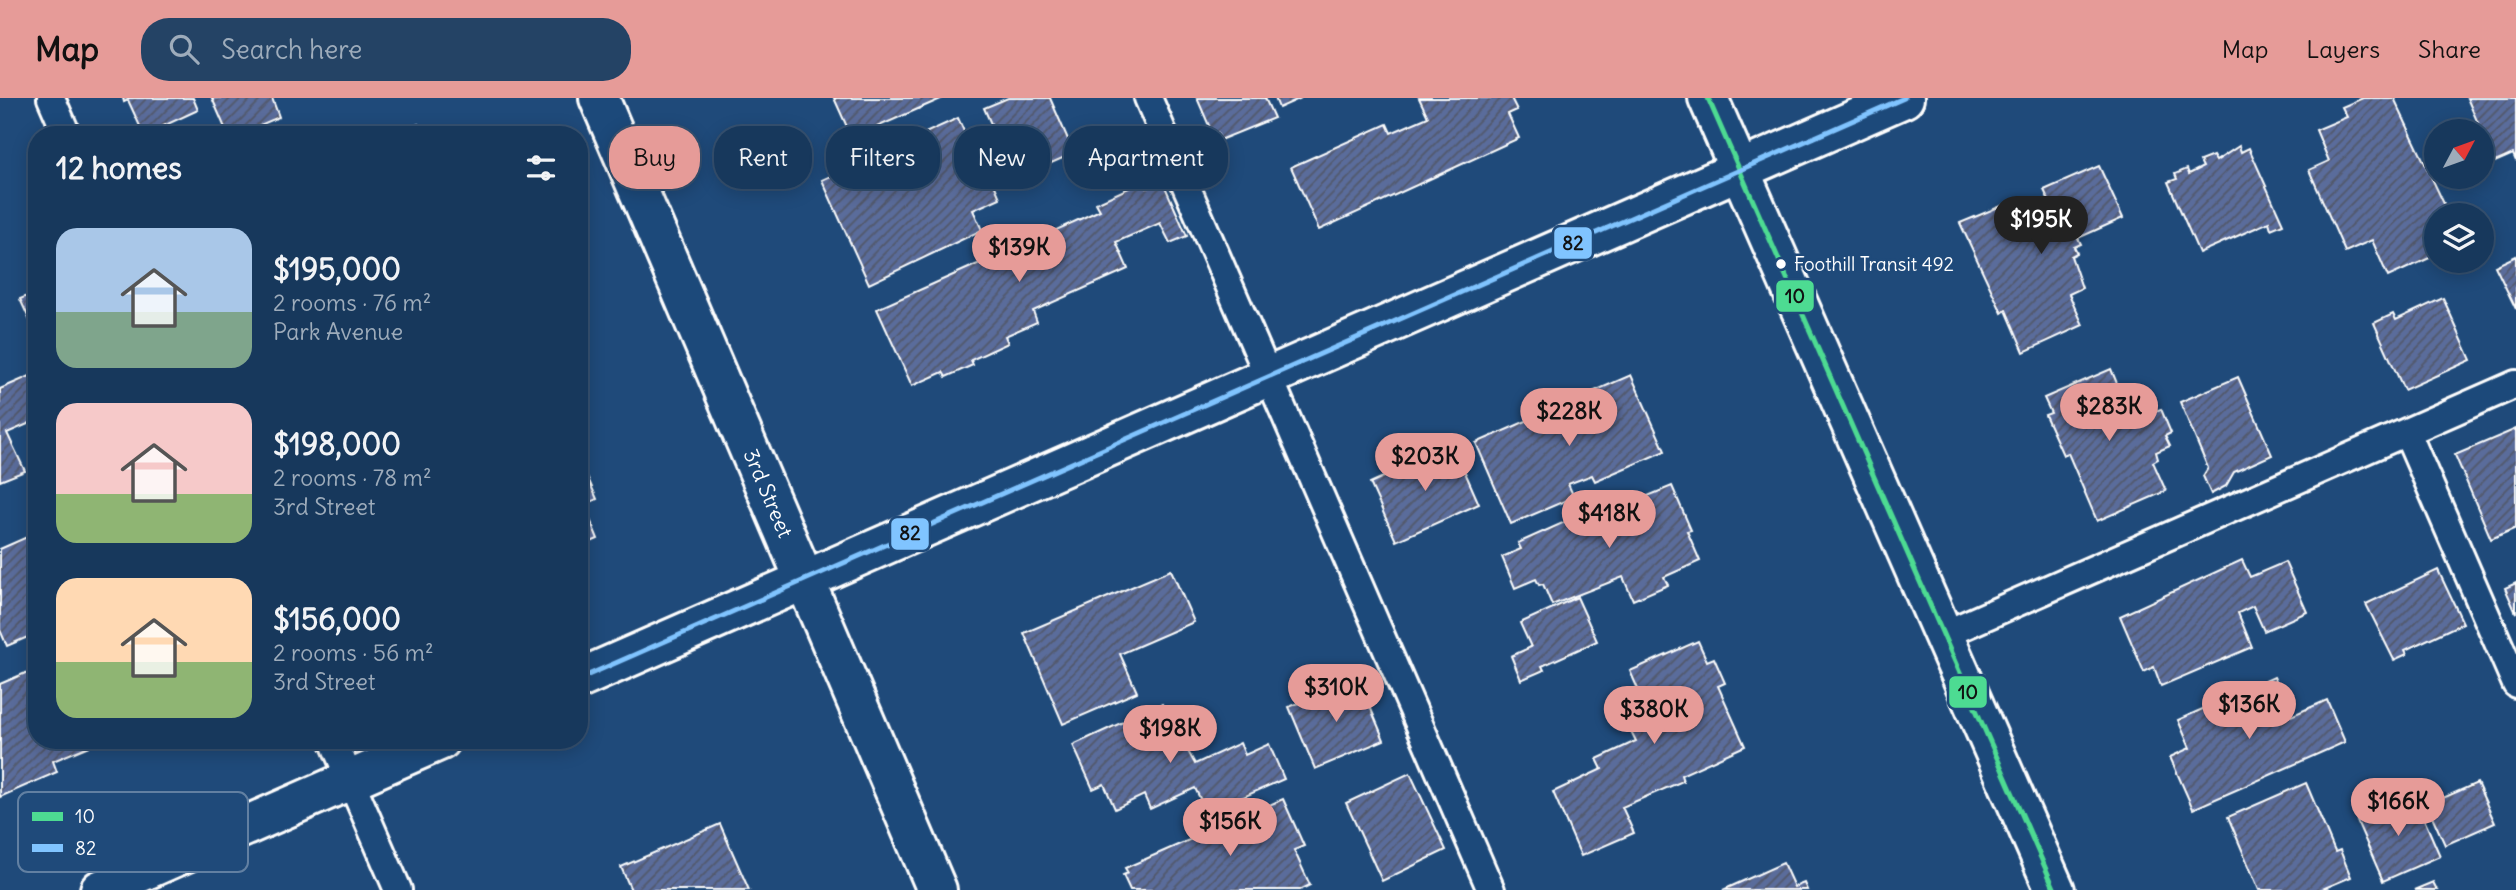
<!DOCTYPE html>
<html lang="en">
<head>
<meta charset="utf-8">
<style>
	:root { --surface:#17385c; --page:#244365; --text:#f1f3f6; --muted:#9eacbb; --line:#365272; --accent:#e69b98 }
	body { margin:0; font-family:Delius,sans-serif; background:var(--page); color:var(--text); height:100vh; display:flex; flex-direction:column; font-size:26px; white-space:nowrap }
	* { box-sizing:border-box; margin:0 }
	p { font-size:23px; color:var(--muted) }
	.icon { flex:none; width:38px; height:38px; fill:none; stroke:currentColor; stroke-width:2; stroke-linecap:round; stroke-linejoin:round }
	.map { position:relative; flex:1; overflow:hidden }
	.drawer { position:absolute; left:28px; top:28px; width:560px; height:623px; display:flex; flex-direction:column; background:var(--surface); border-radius:28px; box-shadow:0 4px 18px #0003,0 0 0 2px var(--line) }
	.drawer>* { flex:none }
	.hud { position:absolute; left:609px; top:28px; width:665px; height:63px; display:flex; gap:14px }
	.needle { width:46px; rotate:49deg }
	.buttons { position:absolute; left:2424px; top:21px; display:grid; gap:14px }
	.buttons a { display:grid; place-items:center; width:70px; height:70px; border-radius:50%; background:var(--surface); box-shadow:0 4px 18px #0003,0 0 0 2px var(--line); font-size:35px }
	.price { position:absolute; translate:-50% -60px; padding:0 16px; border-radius:24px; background:var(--accent); color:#111; font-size:23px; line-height:46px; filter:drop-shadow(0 2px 4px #0008) }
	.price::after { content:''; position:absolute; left:50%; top:42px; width:21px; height:16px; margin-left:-10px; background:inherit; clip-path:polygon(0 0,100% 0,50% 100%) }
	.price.current { background:#222; color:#fff }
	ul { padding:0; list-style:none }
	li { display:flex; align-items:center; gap:21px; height:175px; padding:0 28px }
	li span { display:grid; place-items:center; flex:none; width:196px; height:140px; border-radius:21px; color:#555 }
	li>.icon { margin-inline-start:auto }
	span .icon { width:84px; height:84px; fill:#fffc; stroke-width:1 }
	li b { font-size:30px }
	h2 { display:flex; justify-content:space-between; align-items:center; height:84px; padding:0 28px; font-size:30px }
	.pill { padding:0 24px; border-radius:28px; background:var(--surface); box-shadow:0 4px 18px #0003,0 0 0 2px var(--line); font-size:24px; line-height:63px }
	.pill.current { background:var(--accent); color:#111 }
	header { display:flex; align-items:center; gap:42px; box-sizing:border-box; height:98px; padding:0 35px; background:var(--accent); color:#111 }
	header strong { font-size:33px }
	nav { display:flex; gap:38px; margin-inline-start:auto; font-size:24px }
	.search { width:490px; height:63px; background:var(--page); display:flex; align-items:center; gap:18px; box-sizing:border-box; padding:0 24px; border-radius:28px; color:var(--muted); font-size:26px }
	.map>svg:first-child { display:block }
	.building { fill:url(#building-hatch); stroke:#fff; stroke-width:2 }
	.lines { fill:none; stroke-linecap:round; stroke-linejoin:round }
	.lane-casing { stroke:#fff; stroke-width:32 }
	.street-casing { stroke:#fff; stroke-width:44 }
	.secondary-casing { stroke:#fff; stroke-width:44 }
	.lane { stroke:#1f4a7a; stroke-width:26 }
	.street { stroke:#1f4a7a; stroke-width:38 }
	.secondary { stroke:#1f4a7a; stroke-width:38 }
	.bus-1-casing { stroke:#1f4a7a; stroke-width:10 }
	.bus-2-casing { stroke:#1f4a7a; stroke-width:10 }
	.bus-1 { stroke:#4ddb92; stroke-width:5 }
	.bus-2 { stroke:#80c4ff; stroke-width:5 }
	.bus-dot { fill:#fff; stroke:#1f4a7a; stroke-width:2.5 }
	.labels { text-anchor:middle; stroke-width:5; stroke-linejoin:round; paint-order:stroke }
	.bus-label { font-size:19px; fill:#fff; stroke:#1f4a7a; text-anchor:start }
	.street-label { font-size:21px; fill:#fff; stroke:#1f4a7a }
	.key { fill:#1f4a7a; stroke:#6280a2; stroke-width:2 }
	.key-label { font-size:19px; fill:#fff }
	.line-badge { stroke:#1f4a7a; stroke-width:2.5 }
	.pale-badge-label { font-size:19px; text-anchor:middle; font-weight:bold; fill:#111 }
</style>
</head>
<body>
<header>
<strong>Map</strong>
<div class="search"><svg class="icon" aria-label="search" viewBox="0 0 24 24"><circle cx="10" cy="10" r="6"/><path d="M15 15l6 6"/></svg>Search here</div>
<nav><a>Map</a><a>Layers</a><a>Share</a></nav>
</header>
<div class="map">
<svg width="2516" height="792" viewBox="0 0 2516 792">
	<defs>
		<pattern id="building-hatch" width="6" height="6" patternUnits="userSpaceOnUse" patternTransform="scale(1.75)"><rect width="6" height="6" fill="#5a6c9b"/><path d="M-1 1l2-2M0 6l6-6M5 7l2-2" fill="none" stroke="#515768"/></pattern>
	</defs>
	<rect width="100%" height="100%" fill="#1f4a7a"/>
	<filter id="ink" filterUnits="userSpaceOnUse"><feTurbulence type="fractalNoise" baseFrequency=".0143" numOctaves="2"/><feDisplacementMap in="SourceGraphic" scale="14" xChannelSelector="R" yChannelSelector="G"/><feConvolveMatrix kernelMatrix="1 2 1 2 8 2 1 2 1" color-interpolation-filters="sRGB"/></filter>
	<g filter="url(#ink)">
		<g class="building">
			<path d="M123,0H193L198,12L144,37L128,2L124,4Z"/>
			<path d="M212,0H272L279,19L237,37H228Z"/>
			<path d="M834,0H943L852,40Z"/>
			<path d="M1008,0H1050L1074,55L1015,81L984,10Z"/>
			<path d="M1197,0H1265L1274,20L1220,42L1217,35L1213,37Z"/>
			<path d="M1275,0H1301L1279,10Z"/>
			<path d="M1419,0H1511L1517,12L1508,16L1519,40L1319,132L1291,69L1387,26L1391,35L1428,19Z"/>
			<path d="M2363,0H2394L2446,110L2441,112L2443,117H2436V157L2388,179L2372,142L2345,154L2309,72L2329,63L2316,32L2347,19L2342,9Z"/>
			<path d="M2467,0H2516V63L2513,56L2495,64Z"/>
			<path d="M958,20L975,58L981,55L1000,100L973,112L982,132L869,186L822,82Z"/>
			<path d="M418,26L422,37H394Z"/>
			<path d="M2239,48L2241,54L2249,50L2283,126L2271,131L2269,124L2199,155L2168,84L2177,81L2175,76L2187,71L2189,76L2203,69L2200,63L2213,58L2216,63Z"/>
			<path d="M2099,68L2123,120L2078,140L2081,146L2074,149L2077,155L2071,158L2082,190L2069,196L2083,227L2024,254L2006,212L2002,215L1960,125L2006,106L2015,128L2053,111L2044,92Z"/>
			<path d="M1144,83L1147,90L1163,84L1187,138L1170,145L1160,125L1116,144L1128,171L1033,213L1037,224L1005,238L1008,245L971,262L973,267L946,279L943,274L912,288L877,211L989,161L984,151L1034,129L1039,140L1100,112L1096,105Z"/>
			<path d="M2516,158V211L2495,168Z"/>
			<path d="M37,194V238L20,201Z"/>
			<path d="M2443,200L2471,262L2404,292L2374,225L2393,216L2396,222Z"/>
			<path d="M2111,271L2128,312L2150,302L2155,313L2161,311L2171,335L2165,338L2170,348L2156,354L2158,361L2153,364L2166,393L2097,423L2068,355L2063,357L2045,317L2051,315L2044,300Z"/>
			<path d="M37,275V322L7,335L25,373L0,383V291Z"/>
			<path d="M1631,277L1665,353L1595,383L1592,377L1568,386L1574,399L1511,426L1476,345Z"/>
			<path d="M2238,279L2272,357L2234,374L2226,388L2211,396L2203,378L2208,370L2180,304Z"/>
			<path d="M2516,331V430L2491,441L2455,357Z"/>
			<path d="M1453,347L1479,406L1396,443L1370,385Z"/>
			<path d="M579,360L597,401L584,407L598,441L579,449Z"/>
			<path d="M1672,388L1691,432L1687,433L1700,463L1664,479L1668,487L1633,502L1623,479L1552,507L1543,486L1539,487L1536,481L1515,490L1502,459L1521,451L1518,445L1567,423L1570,430Z"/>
			<path d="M27,439L37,461V535L7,548L0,532V451Z"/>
			<path d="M2242,462L2250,479L2285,464L2307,514L2264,533L2253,508L2238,515L2252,549L2161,588L2154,569L2144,574L2120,518Z"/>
			<path d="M1171,472L1194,524L1120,556L1137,594L1063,626L1024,535Z"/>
			<path d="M2438,472L2463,525L2405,552L2407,556L2394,562L2366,506Z"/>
			<path d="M2516,485V515L2505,490Z"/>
			<path d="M1577,499L1597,543L1542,568L1544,572L1521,582L1511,558L1531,549L1520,525Z"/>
			<path d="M1698,543L1707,563L1714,560L1725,585L1718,588L1745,648L1681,677L1683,683L1622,709L1634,735L1581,758L1553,694L1602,671L1597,661L1636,643L1623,617L1645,607L1630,573Z"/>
			<path d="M37,570V642H103L53,663L57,674L0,699V586Z"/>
			<path d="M2274,579L2291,618L2327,602L2345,644L2193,711L2170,659L2190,650L2178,622Z"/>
			<path d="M1358,580L1384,642L1315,671L1289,609Z"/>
			<path d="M1162,606L1195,666L1240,645L1245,657L1269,646L1284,681L1207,715L1195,690L1150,711L1144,697L1115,711L1104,686L1093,691L1073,647Z"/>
			<path d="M1410,675L1446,752L1382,783L1346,705Z"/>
			<path d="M2306,685L2335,754L2340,752L2351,779L2320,792H2259L2228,719Z"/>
			<path d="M2477,685L2495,725L2445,747L2427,707Z"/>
			<path d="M2414,698L2440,758L2383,783L2357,723Z"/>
			<path d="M1283,701L1304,748L1294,752L1310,787L1300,792H1130L1123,777L1128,775L1125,770Z"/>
			<path d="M720,726L749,792H631L621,769Z"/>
			<path d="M1783,765L1794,789L1804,785L1807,792H1723Z"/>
			<path d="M2433,784L2437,792H2414Z"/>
		</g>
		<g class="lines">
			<defs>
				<g id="lane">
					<path d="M51,0L67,37"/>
					<path d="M1148,0L1491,792"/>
					<path d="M2407,335L2516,586"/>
					<path d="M1945,536L2516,286"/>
					<path d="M333,642L398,792"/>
				</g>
				<g id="street">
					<path id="s1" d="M599,0L937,792"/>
					<path d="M579,581L1904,0"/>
					<path d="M100,792L441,642"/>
				</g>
				<path id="secondary" d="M1708,0L2055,792"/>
			</defs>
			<use href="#lane" class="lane-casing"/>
			<use href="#street" class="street-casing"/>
			<use href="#secondary" class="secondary-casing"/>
			<use href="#lane" class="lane"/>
			<use href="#street" class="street"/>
			<use href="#secondary" class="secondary"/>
			<defs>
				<path id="bus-1" d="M1708,0L2055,792"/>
				<path id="bus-2" d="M579,581L1904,0"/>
			</defs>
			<use href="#bus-1" class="bus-1-casing"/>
			<use href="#bus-2" class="bus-2-casing"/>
			<use href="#bus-1" class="bus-1"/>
			<use href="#bus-2" class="bus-2"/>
		</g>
	</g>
	<circle class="bus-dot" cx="1781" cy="166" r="6"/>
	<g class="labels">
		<g class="bus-label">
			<text x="1794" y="173">Foothill Transit 492</text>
		</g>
		<g class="street-label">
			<text dy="7" stroke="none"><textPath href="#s1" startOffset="430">3rd Street</textPath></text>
		</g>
	</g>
	<rect x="18" y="694" width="230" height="80" rx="10" class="key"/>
	<rect x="32" y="714" width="31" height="9" fill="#4ddb92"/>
	<rect x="32" y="746" width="31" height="8" fill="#80c4ff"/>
	<g class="key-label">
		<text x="75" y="725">10</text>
		<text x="75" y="757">82</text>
	</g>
	<g class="line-badge">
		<rect x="1553" y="128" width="40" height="34" rx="7" fill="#80c4ff"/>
		<rect x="1775" y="181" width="40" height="34" rx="7" fill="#4ddb92"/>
		<rect x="890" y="419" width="40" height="34" rx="7" fill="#80c4ff"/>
		<rect x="1948" y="577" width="40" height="34" rx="7" fill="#4ddb92"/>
	</g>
	<g class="pale-badge-label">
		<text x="1573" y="152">82</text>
		<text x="1795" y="205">10</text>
		<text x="910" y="442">82</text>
		<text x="1968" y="601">10</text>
	</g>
</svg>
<div class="buttons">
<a><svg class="needle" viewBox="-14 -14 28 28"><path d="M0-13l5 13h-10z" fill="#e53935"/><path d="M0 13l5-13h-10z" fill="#9eacbb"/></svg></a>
<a><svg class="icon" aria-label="layers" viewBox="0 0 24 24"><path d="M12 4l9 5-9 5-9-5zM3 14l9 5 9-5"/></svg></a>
</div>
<b class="price current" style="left:2041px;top:158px">$195K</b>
<b class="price" style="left:1019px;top:186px">$139K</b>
<b class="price" style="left:2109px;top:345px">$283K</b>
<b class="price" style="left:1569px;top:350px">$228K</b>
<b class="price" style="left:1425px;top:395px">$203K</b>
<b class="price" style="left:1609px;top:452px">$418K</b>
<b class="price" style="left:1336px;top:626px">$310K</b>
<b class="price" style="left:2249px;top:643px">$136K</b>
<b class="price" style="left:1654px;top:648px">$380K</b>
<b class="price" style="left:1170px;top:667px">$198K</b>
<b class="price" style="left:2398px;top:740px">$166K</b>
<b class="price" style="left:1230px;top:760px">$156K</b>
<div class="hud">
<a class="pill current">Buy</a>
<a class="pill">Rent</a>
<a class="pill">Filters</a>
<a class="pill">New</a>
<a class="pill">Apartment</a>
</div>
<section class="drawer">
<h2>12 homes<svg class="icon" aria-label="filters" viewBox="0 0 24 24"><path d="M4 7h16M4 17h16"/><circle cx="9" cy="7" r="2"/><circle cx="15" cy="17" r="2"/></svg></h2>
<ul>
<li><span style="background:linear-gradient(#a9c7e8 60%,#7fa58c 0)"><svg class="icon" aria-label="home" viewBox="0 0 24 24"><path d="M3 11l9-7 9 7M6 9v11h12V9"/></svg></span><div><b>$195,000</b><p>2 rooms · 76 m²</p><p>Park Avenue</p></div></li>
<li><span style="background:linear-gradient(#f6c9c9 65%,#8fb573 0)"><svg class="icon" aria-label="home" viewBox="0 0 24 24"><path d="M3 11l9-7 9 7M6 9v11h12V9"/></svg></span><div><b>$198,000</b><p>2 rooms · 78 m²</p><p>3rd Street</p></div></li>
<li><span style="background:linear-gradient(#ffd9b3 60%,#8fb573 0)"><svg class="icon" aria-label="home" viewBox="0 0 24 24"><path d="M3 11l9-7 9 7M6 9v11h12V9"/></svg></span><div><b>$156,000</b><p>2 rooms · 56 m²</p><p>3rd Street</p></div></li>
</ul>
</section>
</div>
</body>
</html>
